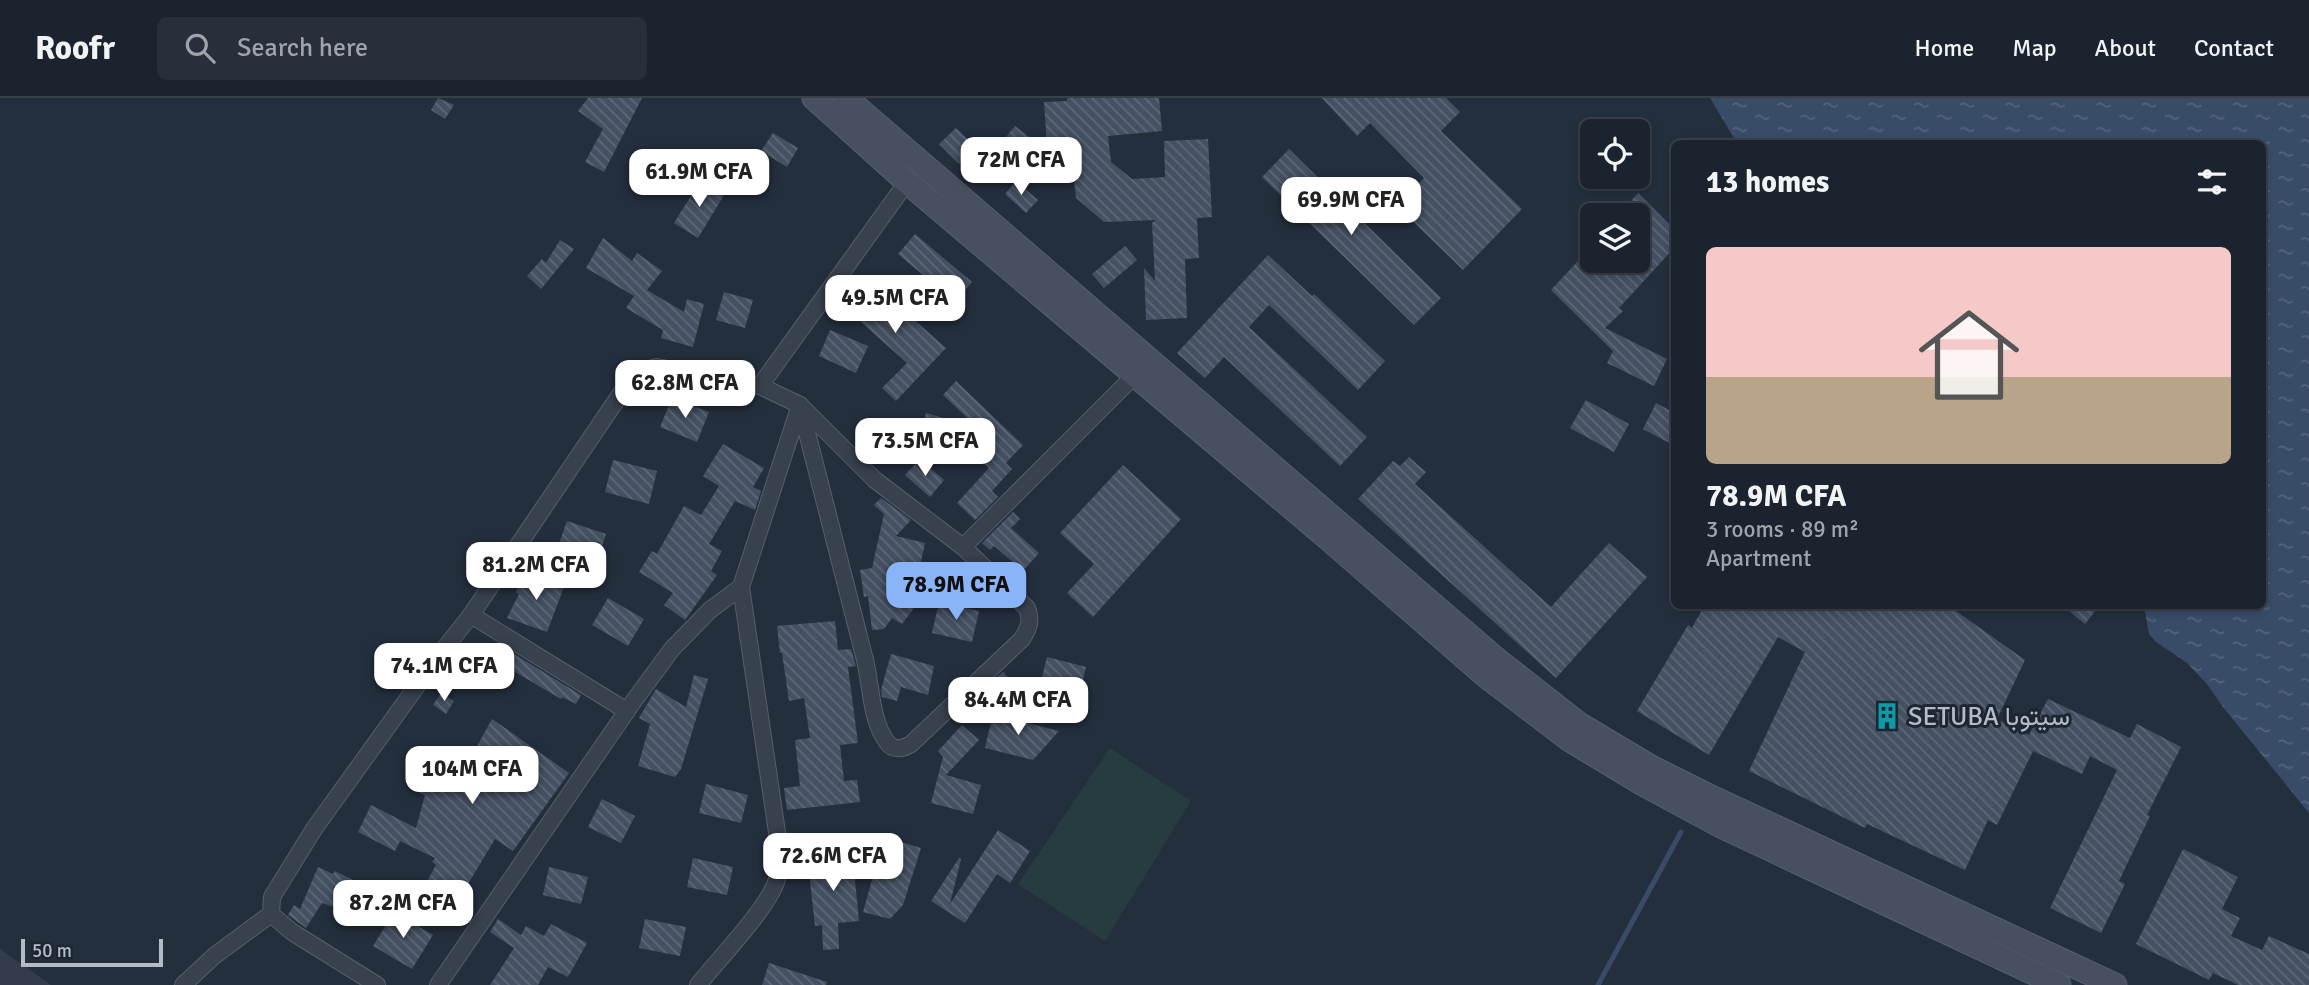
<!DOCTYPE html>
<html lang="en">
<head>
<meta charset="utf-8">
<style>
	:root { --surface:#1b232e; --page:#282f3a; --text:#f1f3f6; --muted:#a0a4aa; --line:#39404a; --accent:#8ab4f8 }
	body { margin:0; font-family:Signika,Vazirmatn,sans-serif; background:var(--page); color:var(--text); height:100vh; display:flex; flex-direction:column; font-size:26px; white-space:nowrap }
	* { box-sizing:border-box; margin:0 }
	p { font-size:23px; color:var(--muted) }
	.icon { flex:none; width:38px; height:38px; fill:none; stroke:currentColor; stroke-width:2; stroke-linecap:round; stroke-linejoin:round }
	.map { position:relative; flex:1; overflow:hidden }
	.drawer { position:absolute; left:1671px; top:42px; width:595px; height:469px; display:flex; flex-direction:column; background:var(--surface); border-radius:10px; box-shadow:0 4px 10px #0003,0 0 0 2px var(--line) }
	.drawer>* { flex:none }
	.buttons { position:absolute; left:1580px; top:21px; display:grid; gap:14px }
	.buttons a { display:grid; place-items:center; width:70px; height:70px; border-radius:10px; background:var(--surface); box-shadow:0 4px 10px #0003,0 0 0 2px var(--line); font-size:35px }
	.scale { position:absolute; left:21px; bottom:18px; width:142px; box-sizing:border-box; padding-left:7px; border:4px solid #b4bcc9; border-top:0; font-size:19px; line-height:24px; white-space:nowrap; color:#b4bcc9; -webkit-text-stroke:5px #1d2633; paint-order:stroke }
	.price { position:absolute; translate:-50% -60px; padding:0 16px; border-radius:14px; background:#fff; color:#222; font-size:23px; line-height:46px; filter:drop-shadow(0 2px 4px #0008) }
	.price::after { content:''; position:absolute; left:50%; top:42px; width:21px; height:16px; margin-left:-10px; background:inherit; clip-path:polygon(0 0,100% 0,50% 100%) }
	.price.current { background:var(--accent); color:#111 }
	ul { padding:0; list-style:none }
	li { display:grid; align-content:center; gap:14px; height:371px; padding:0 35px }
	li+li { border-top:2px solid var(--line) }
	li span { display:grid; place-items:center; height:217px; border-radius:10px; color:#555 }
	li>.icon { margin-inline-start:auto }
	span .icon { width:126px; height:126px; fill:#fffc; stroke-width:1 }
	li b { font-size:30px }
	h2 { display:flex; justify-content:space-between; align-items:center; height:84px; padding:0 35px; font-size:30px }
	header { display:flex; align-items:center; gap:42px; box-sizing:border-box; height:98px; padding:0 35px; background:var(--surface); border-bottom:2px solid var(--line) }
	header strong { font-size:33px }
	nav { display:flex; gap:38px; margin-inline-start:auto; font-size:24px }
	.search { width:490px; height:63px; background:var(--page); display:flex; align-items:center; gap:18px; box-sizing:border-box; padding:0 24px; border-radius:10px; color:var(--muted); font-size:26px }
	.map>svg:first-child { display:block }
	.airport { fill:#323c4b }
	.park { fill:#263c3f }
	.water { fill:url(#water-ripples) }
	.lines { fill:none; stroke-linecap:round; stroke-linejoin:round }
	.stream { stroke:#394c67; stroke-width:5 }
	.building { fill:url(#building-back-hatch) }
	.street-casing { stroke:#565f6c; stroke-width:18 }
	.secondary-casing { stroke:#565f6c; stroke-width:25 }
	.street { stroke:#38414e; stroke-width:16 }
	.secondary { stroke:#465061; stroke-width:23 }
	.labels { text-anchor:middle; stroke-width:6; stroke-linejoin:round; paint-order:stroke }
	.poi-label { font-size:26px; fill:#b4bcc9; stroke:#1d2633; text-anchor:start }
</style>
</head>
<body>
<header>
<strong>Roofr</strong>
<div class="search"><svg class="icon" aria-label="search" viewBox="0 0 24 24"><circle cx="10" cy="10" r="6"/><path d="M15 15l6 6"/></svg>Search here</div>
<nav><a>Home</a><a>Map</a><a>About</a><a>Contact</a></nav>
</header>
<div class="map">
<svg width="2309" height="887" viewBox="0 0 2309 887">
	<defs>
		<pattern id="water-ripples" width="26" height="14" patternUnits="userSpaceOnUse" patternTransform="scale(1.75)"><rect width="26" height="14" fill="#394c67"/><path d="M2 4q2-2 4 0t4 0M15 11q2-2 4 0t4 0" fill="none" stroke="#53647b"/></pattern>
		<pattern id="building-back-hatch" width="6" height="6" patternUnits="userSpaceOnUse" patternTransform="scale(1.75)"><rect width="6" height="6" fill="#455162"/><path d="M-1 5l2 2M0 0l6 6M5-1l2 2" fill="none" stroke="#5d6877"/></pattern>
	</defs>
	<rect width="100%" height="100%" fill="#242f3e"/>
	<path class="airport" d="M0,851L51,887H0Z"/>
	<path class="park" d="M1110,650L1191,703L1105,843L1018,786Z"/>
	<path class="water" d="M1710,0H2309V715L2223,609L2207,586L2187,565L2156,544L2149,536L2144,508H2263V46L1737,45Z"/>
	<g class="lines">
		<path class="stream" d="M1598,887L1681,734"/>
	</g>
	<g class="building">
		<path d="M438,0L454,7L445,21L431,12Z"/>
		<path d="M588,0H642L604,74L585,64L603,31L578,13Z"/>
		<path d="M1067,0H1159L1162,33L1108,38L1111,64L1132,81L1165,79L1164,43L1208,41L1212,119L1197,120L1199,160L1185,161L1187,220L1146,222L1144,170L1155,183L1152,125L1156,122L1104,124L1076,100L1072,61L1048,63L1044,4L1067,3Z"/>
		<path d="M1322,0H1446L1460,14L1441,33L1522,111L1463,172L1397,108L1424,80L1370,25L1357,38Z"/>
		<path d="M1015,28L1029,39L1001,73L987,62Z"/>
		<path d="M956,30L976,49L959,66L939,46Z"/>
		<path d="M773,35L798,50L787,69L761,53Z"/>
		<path d="M1289,51L1441,200L1414,227L1262,79Z"/>
		<path d="M700,83L724,97L698,140L674,125Z"/>
		<path d="M1016,83L1038,102L1026,115L1005,96Z"/>
		<path d="M1638,95L1675,132V149L1619,210L1623,213L1605,230L1667,261L1654,288L1607,265L1613,253L1551,192L1592,148V163H1638V117H1619Z"/>
		<path d="M915,136L972,184L955,204L898,156Z"/>
		<path d="M603,140L632,163L637,155L662,173L647,192L684,214L687,201L704,206L693,249L661,240L663,232L626,210L634,198L586,170Z"/>
		<path d="M560,142L574,151L541,191L527,178L542,161L546,165Z"/>
		<path d="M1125,148L1137,162L1104,190L1092,176Z"/>
		<path d="M1268,157L1312,198L1314,196L1385,263L1358,292L1269,207L1249,229L1367,339L1340,368L1224,259L1205,280L1177,255Z"/>
		<path d="M867,180L946,250L896,303L882,290L907,265L843,208Z"/>
		<path d="M724,194L753,202L745,230L716,222Z"/>
		<path d="M830,232L868,248L856,275L819,258Z"/>
		<path d="M956,283L1023,347L1006,365L1012,371L992,393L998,399L975,422L957,405L989,370L960,344L955,361L917,350L926,315L978,330L943,297Z"/>
		<path d="M672,300L709,314L697,344L660,329Z"/>
		<path d="M1586,302L1629,326L1614,354L1570,330Z"/>
		<path d="M1656,305L1675,315V348L1643,331Z"/>
		<path d="M723,346L764,370L753,389L761,393L755,412L735,403L709,446L722,453L711,473L717,477L685,522L664,507L673,495L639,474L652,453L657,456L684,408L701,417L719,388L703,378Z"/>
		<path d="M1409,359L1426,374L1415,386L1551,509L1609,445L1647,479L1556,580L1358,401L1393,363L1400,368Z"/>
		<path d="M920,361L944,382L930,399L905,377Z"/>
		<path d="M613,362L657,373L649,406L605,394Z"/>
		<path d="M1123,367L1181,421L1093,519L1067,495L1094,466L1060,435Z"/>
		<path d="M881,400L911,422L896,438L925,445L915,492L923,498L902,526L892,520L884,531L872,532L868,498L864,499L860,472L872,470L884,416L874,407Z"/>
		<path d="M1013,414L1020,421L1011,430L1039,455L1023,473L994,448L990,452L982,445Z"/>
		<path d="M567,423L606,436L592,480L574,474L578,462L556,454Z"/>
		<path d="M524,474L564,489L547,534L507,520L519,496L516,494Z"/>
		<path d="M608,500L644,521L628,548L592,527Z"/>
		<path d="M939,504L979,513L972,544L932,535Z"/>
		<path d="M1704,508H1949L2025,562L1997,621L2029,637L2048,601L2130,640L2137,626L2181,649L2147,717L2150,718L2119,783L2125,786L2101,835L2050,810L2117,672L2090,658L2082,676L2033,653L1997,727L1988,722L1965,772L1867,726L1865,730L1749,673L1805,554L1778,539L1709,657L1637,613L1688,527L1692,530Z"/>
		<path d="M2063,508H2099L2085,526Z"/>
		<path d="M835,523L838,552L851,551L856,568L848,569L858,645L840,647L844,683L857,682L860,704L787,712L784,690L800,688L795,642L810,640L804,600L789,603L782,555H780L777,528Z"/>
		<path d="M498,546L581,597L576,606L562,599L561,601L490,559Z"/>
		<path d="M891,556L934,568L928,597L901,589L897,603L882,599L881,592Z"/>
		<path d="M1047,559L1086,569L1078,601L1053,594L1025,621L990,585L1003,574L1035,607Z"/>
		<path d="M694,577L708,581L681,671L675,679L638,668L650,626L639,620L656,591L686,609Z"/>
		<path d="M441,595L454,603L446,616L433,607Z"/>
		<path d="M993,616L1059,633L1033,662L985,650Z"/>
		<path d="M492,621L569,675L513,753L495,741L468,786L462,783L451,802L425,787L436,767L432,764L435,760L400,743L395,753L358,734L371,707L416,730L425,697L410,690L423,654L465,670Z"/>
		<path d="M962,627L979,642L946,677L981,687L973,716L931,705L943,659L938,653Z"/>
		<path d="M706,686L748,697L741,725L699,715Z"/>
		<path d="M602,701L635,718L621,745L588,729Z"/>
		<path d="M998,732L1030,753L1010,785L997,776L965,825L931,803L959,760L961,761L950,806Z"/>
		<path d="M884,739L921,750L903,807L890,821L863,814Z"/>
		<path d="M2183,751L2238,779L2222,811L2240,820L2231,838L2262,852L2269,838L2309,856V887H2238L2213,875L2209,882L2136,846Z"/>
		<path d="M852,752L859,823L838,825L839,851L823,852L822,827L815,828L807,756Z"/>
		<path d="M693,760L733,769L727,797L687,789Z"/>
		<path d="M318,769L333,776L335,773L359,785L345,813L322,805L306,830L288,817L294,807L300,811Z"/>
		<path d="M549,769L588,779L581,806L543,797Z"/>
		<path d="M394,814L433,837L412,871L373,848Z"/>
		<path d="M498,821L521,837L526,828L544,838L551,826L587,845L568,879L548,869L538,887H490L514,850L490,834Z"/>
		<path d="M645,821L686,829L680,858L639,850Z"/>
		<path d="M769,865L827,884L826,887H762Z"/>
	</g>
	<g class="lines">
		<defs>
			<g id="street">
				<path d="M800,307C822,392 844,477 865,562C871,586 871,624 887,644C893,653 903,651 911,646L1022,541C1029,530 1032,523 1027,510L963,449"/>
				<path d="M800,307L875,382L963,449L1135,277"/>
				<path d="M471,517L627,613"/>
				<path d="M183,887L214,858L271,816"/>
				<path d="M377,887L292,834L271,816L272,799L314,731L437,560L471,517L628,285C637,276 644,272 657,269L760,288"/>
				<path d="M438,887L633,604L672,551L710,512L741,489"/>
				<path d="M698,887C717,863 770,808 777,781C780,771 779,758 779,748L741,489L800,307L760,288L907,84"/>
			</g>
			<g id="secondary">
				<path d="M814,0L907,84L1331,443L1486,578L1570,642L1643,686L1723,729L2059,887"/>
				<path d="M846,0L1496,561L1579,626L1651,669L1707,697L2115,887"/>
			</g>
		</defs>
		<use href="#street" class="street-casing"/>
		<use href="#secondary" class="secondary-casing"/>
		<use href="#street" class="street"/>
		<use href="#secondary" class="secondary"/>
	</g>
	<defs>
		<symbol id="building-bare" viewBox="-9 -9 18 18"><path d="M-4-6H4V6H1V3H-1V6H-4ZM-2.5-4.3h1.7v1.8h-1.7ZM.8-4.3h1.7v1.8H.8ZM-2.5-1h1.7V.8h-1.7ZM.8-1h1.7V.8H.8Z" fill="#0f9aa8" stroke="#1d2633" stroke-width="2.5" paint-order="stroke"/></symbol>
	</defs>
	<g fill-rule="evenodd">
		<use href="#building-bare" x="1868" y="599" width="38" height="38"/>
	</g>
	<g class="labels">
		<g class="poi-label">
			<text x="1908" y="627">SETUBA سيتوبا</text>
		</g>
	</g>
</svg>
<div class="buttons">
<a><svg class="icon" aria-label="locate" viewBox="0 0 24 24"><circle cx="12" cy="12" r="6"/><path d="M12 2v4M12 18v4M2 12h4M18 12h4"/></svg></a>
<a><svg class="icon" aria-label="layers" viewBox="0 0 24 24"><path d="M12 4l9 5-9 5-9-5zM3 14l9 5 9-5"/></svg></a>
</div>
<div class="scale">50 m</div>
<b class="price" style="left:1021px;top:99px">72M CFA</b>
<b class="price" style="left:699px;top:111px">61.9M CFA</b>
<b class="price" style="left:1351px;top:139px">69.9M CFA</b>
<b class="price" style="left:895px;top:237px">49.5M CFA</b>
<b class="price" style="left:685px;top:322px">62.8M CFA</b>
<b class="price" style="left:925px;top:380px">73.5M CFA</b>
<b class="price" style="left:536px;top:504px">81.2M CFA</b>
<b class="price current" style="left:956px;top:524px">78.9M CFA</b>
<b class="price" style="left:444px;top:605px">74.1M CFA</b>
<b class="price" style="left:1018px;top:639px">84.4M CFA</b>
<b class="price" style="left:472px;top:708px">104M CFA</b>
<b class="price" style="left:833px;top:795px">72.6M CFA</b>
<b class="price" style="left:403px;top:842px">87.2M CFA</b>
<section class="drawer">
<h2>13 homes<svg class="icon" aria-label="filters" viewBox="0 0 24 24"><path d="M4 7h16M4 17h16"/><circle cx="9" cy="7" r="2"/><circle cx="15" cy="17" r="2"/></svg></h2>
<ul>
<li><span style="background:linear-gradient(#f6c9c9 60%,#b9a48a 0)"><svg class="icon" aria-label="home" viewBox="0 0 24 24"><path d="M3 11l9-7 9 7M6 9v11h12V9"/></svg></span><div><b>78.9M CFA</b><p>3 rooms · 89 m²</p><p>Apartment</p></div></li>
</ul>
</section>
</div>
</body>
</html>
